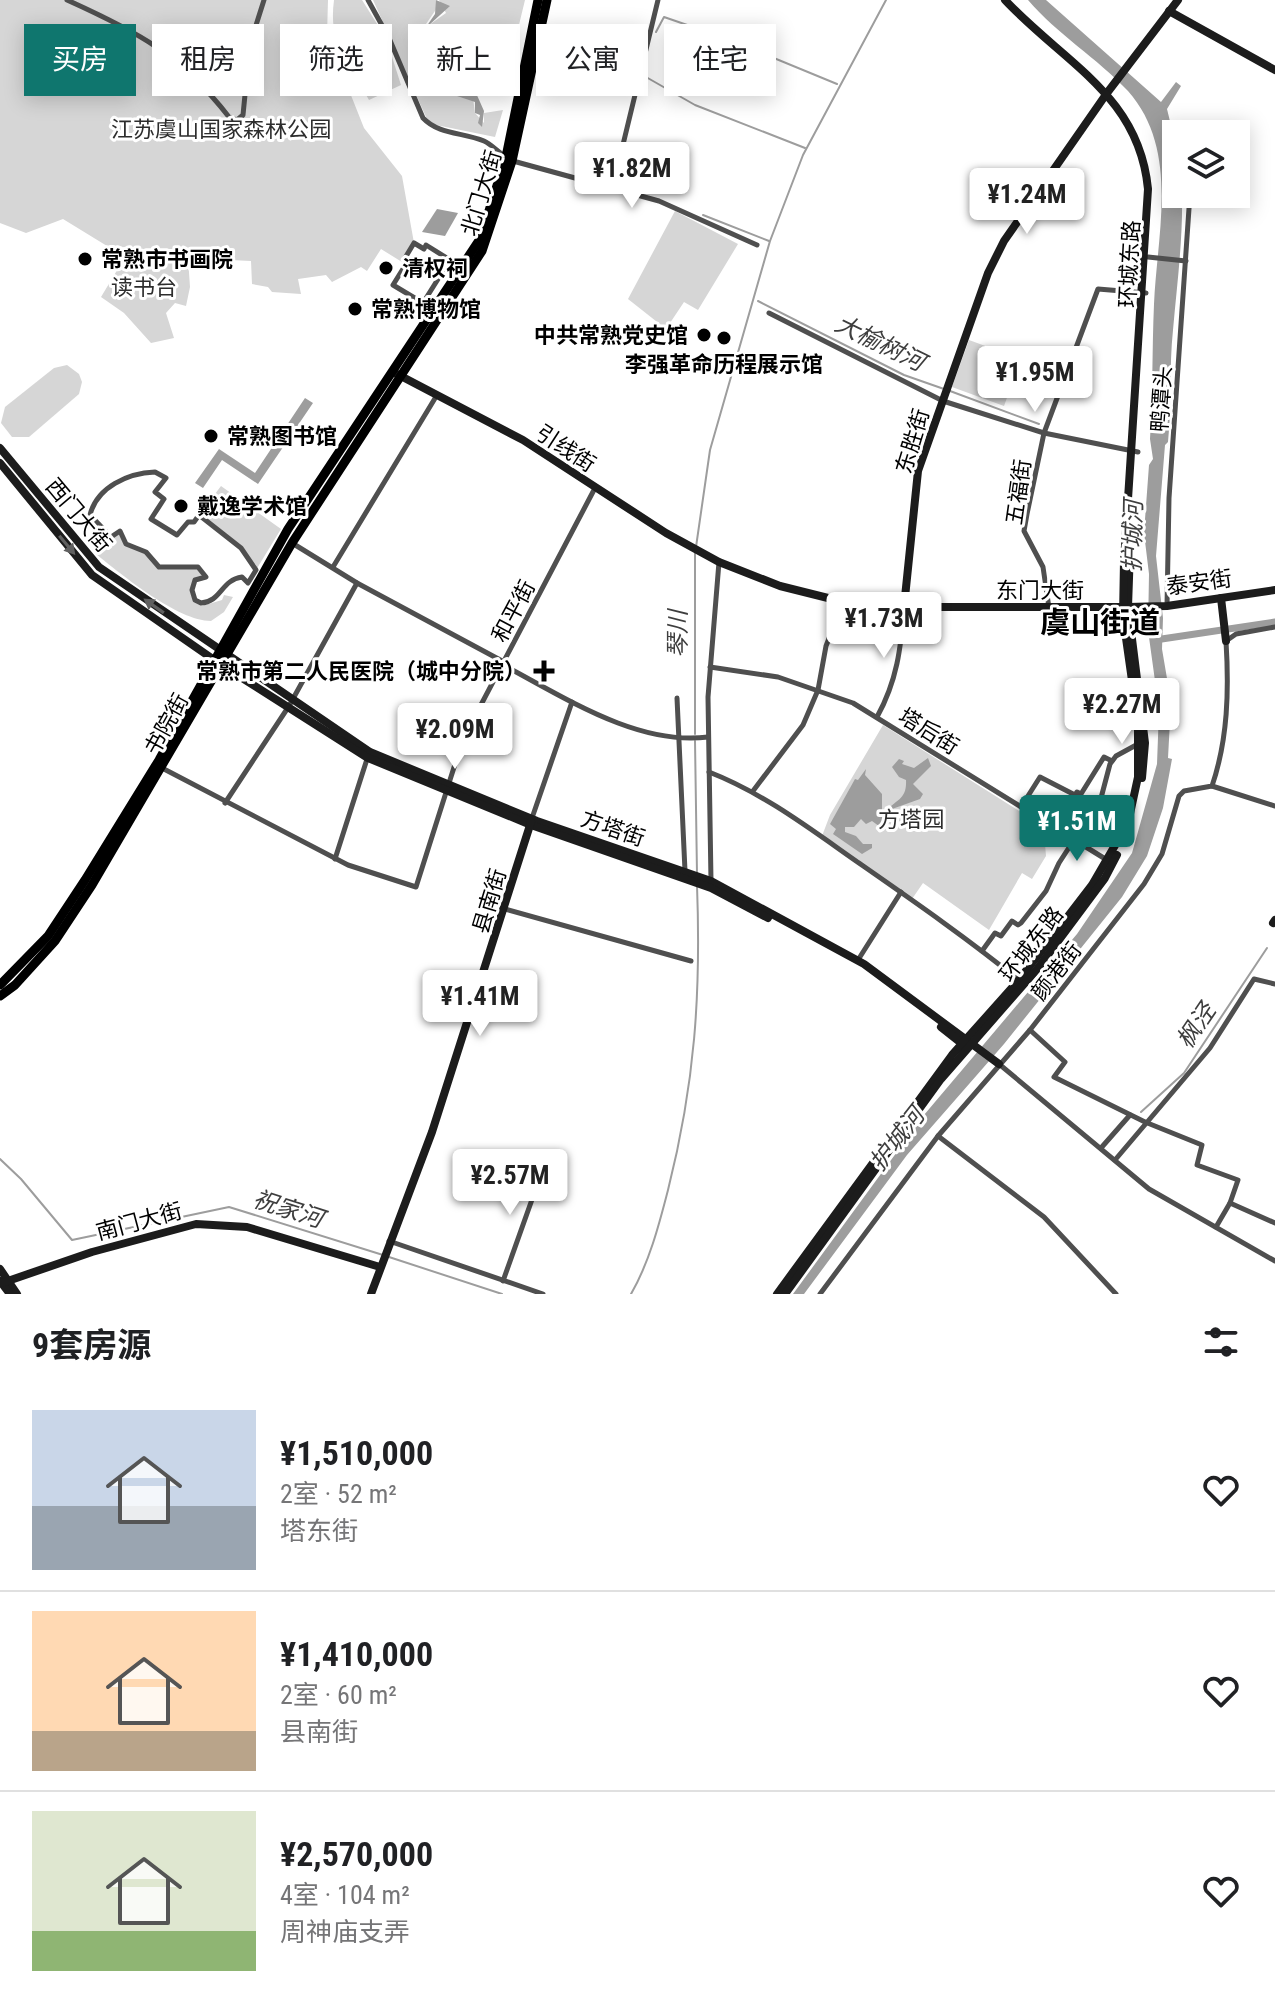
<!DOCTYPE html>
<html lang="zh">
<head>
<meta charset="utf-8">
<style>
	:root { --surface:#fff; --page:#f6f6f6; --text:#202124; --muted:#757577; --line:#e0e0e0; --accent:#0f766e }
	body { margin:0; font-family:"Roboto Condensed","Noto Sans SC",sans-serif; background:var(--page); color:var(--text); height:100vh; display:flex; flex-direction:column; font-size:30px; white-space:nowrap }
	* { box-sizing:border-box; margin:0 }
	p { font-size:26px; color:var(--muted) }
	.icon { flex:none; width:44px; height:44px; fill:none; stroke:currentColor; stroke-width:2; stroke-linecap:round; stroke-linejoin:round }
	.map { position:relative; height:1294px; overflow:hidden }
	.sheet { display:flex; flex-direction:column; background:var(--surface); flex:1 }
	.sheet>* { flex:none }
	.top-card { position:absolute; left:24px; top:24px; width:800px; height:72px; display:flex; gap:16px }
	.buttons { position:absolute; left:1162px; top:120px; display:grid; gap:16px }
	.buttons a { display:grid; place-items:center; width:88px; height:88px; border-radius:0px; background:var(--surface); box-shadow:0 4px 20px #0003; font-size:40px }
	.price { position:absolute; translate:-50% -68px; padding:0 18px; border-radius:8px; background:#fff; color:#222; font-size:26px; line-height:52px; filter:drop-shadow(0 2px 4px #0008) }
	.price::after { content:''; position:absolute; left:50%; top:48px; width:24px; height:18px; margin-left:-12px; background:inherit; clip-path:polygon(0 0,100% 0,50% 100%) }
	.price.on { background:var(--accent); color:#fff }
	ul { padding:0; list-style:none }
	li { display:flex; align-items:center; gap:24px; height:200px; padding:0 32px }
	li+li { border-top:2px solid var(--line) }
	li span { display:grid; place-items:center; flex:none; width:224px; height:160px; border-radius:0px; color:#555 }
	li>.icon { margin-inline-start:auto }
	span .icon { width:96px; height:96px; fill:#fffc; stroke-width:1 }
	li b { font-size:34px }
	h2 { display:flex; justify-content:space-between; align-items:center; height:96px; padding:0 32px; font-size:34px }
	.chip { padding:0 28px; border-radius:0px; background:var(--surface); box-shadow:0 4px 20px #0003; font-size:28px; line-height:72px }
	.chip.on { background:var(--accent); color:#fff }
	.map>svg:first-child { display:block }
	.green { fill:#d6d6d6 }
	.water { fill:#9d9d9d }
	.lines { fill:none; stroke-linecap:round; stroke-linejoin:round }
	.stream { stroke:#9d9d9d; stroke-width:2 }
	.canal { stroke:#9d9d9d; stroke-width:7 }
	.street { stroke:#4f4f4f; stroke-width:5 }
	.secondary { stroke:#1c1c1c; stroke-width:8 }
	.primary { stroke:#000; stroke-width:9 }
	.oneway { fill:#606060 }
	.poi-dot { fill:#000; stroke:#fff; stroke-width:3 }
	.labels { text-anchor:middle; stroke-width:6; stroke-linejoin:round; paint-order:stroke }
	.park-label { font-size:22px; fill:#2d2d2d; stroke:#fff }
	.street-label { font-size:22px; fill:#000; stroke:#fff }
	.poi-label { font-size:22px; font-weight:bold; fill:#000; stroke:#fff; text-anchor:start }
	.water-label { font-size:24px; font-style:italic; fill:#3e3e3e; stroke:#fff }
	.district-label { font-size:30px; font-weight:bold; fill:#000; stroke:#fff }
</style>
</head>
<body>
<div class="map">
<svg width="1275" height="1294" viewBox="0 0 1275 1294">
	<rect width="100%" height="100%" fill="#fff"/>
	<g class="green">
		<path d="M0,0H328L327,35L364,128L402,176L414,243L402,262L381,249L367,271L361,267L332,282L326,275L298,279L301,294L272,292L268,287L252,284L251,261L188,258L190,287L186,306L175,303L166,313L174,338L151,343L124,313L101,297L125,257L63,219L26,233L0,223Z"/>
		<path d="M334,0H362L386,38L401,85L369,100C348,62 328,45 334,0Z"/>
		<path d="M373,0H436L437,8L426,24L422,40L451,77L455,94L473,98L475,113L484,123V113L503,110L495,137L436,125L427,119Z"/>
		<path d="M439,0H525L510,62L493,58L487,82C460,74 437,60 425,34L429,25L446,13Z"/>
		<path d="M675,211L738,244L698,310L684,302L666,329L628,299Z"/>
		<path d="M969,340L1021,359L1004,406L952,387Z"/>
		<path d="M67,365L79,374L82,382L79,394L29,437H12L1,423L5,407L54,368Z"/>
		<path d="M221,486L281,529L256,570L242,552L199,515Z"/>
		<path d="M120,531L126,544L146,552L159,567H198L206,577L195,580L193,596L202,606L222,600L224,595L233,597L224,612L211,621C178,621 122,575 96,554Z"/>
		<path d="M883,725L1046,828L1040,840L1045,844L1046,856L1032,879L1022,873L989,930L923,883L912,899L822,836L830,815Z"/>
	</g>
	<g class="water">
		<path d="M436,0L450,6L429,25L425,34L435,52L462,75L459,95L476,93L484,111L482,127L478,123L480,115L475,113V102L457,96L451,77L420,36L435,14Z"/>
		<path d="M1028,0H1046L1161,102L1176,82L1181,86L1167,109L1176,146V194H1182C1183,240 1177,284 1173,330C1169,367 1172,405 1168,442L1165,445L1156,556L1163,618L1162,649L1171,702L1168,758L1172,759L1163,808L1147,856L1122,897L1004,1044L907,1155L804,1294H793L924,1115L1077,934L1132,853L1157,764L1159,710L1148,630L1149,574L1144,533L1149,465L1153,459L1150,439C1153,394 1152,349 1154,304C1157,233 1180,150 1128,91C1097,58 1057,34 1028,0Z"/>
		<path d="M437,209L458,213L445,236L422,232Z"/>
		<path d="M305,398L313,403L258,484L222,460L203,488L195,483L219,449L255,473Z"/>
		<path d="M928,758L931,766L913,784L923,794L920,799L892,809L884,817L883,829L872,821L866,824L861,819L854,827H845V832L856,836L863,844H872V848L862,854L833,834L836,829L830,824L855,779L858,780L866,769L865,775L882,794V811L885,812C896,799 907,800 906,780L899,777L892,767L899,759L904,761L902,764L914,768Z"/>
	</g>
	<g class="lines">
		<g class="stream">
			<path d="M656,32L664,17L725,38L837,84"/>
			<path d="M646,77L695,105L805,148"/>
			<path d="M703,215L769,241"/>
			<path d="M758,301L904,375L944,389"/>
			<path d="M950,391L1039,424"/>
			<path d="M696,547L710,450L770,241L803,155L886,0"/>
			<path d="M695,734V553"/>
			<path d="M695,741L697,874"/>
			<path d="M1141,1112L1184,1073L1267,948"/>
			<path d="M0,1159L21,1179L72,1240L229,1207L383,1255"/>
			<path d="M389,1257L502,1294"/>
			<path d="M631,1294C649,1263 659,1225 668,1190C695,1083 701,994 697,885"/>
		</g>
		<path class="canal" d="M1155,640L1275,622"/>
		<g class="street">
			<path d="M67,0C138,32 180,54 229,117L237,120L243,115L250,44L264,0"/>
			<path d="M368,0L389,38L423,118C439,135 463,132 484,141C491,144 498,152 505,156"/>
			<path d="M513,161L659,201L757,245"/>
			<path d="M612,190L658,0"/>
			<path d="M414,243L424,249L426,245L450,260L423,303L393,285L406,264L411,268L414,263L405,258Z"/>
			<path d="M1148,257L1186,261"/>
			<path d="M769,313L943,401L1044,433L1138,452"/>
			<path d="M155,472L166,478L155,492L164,499L151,519L177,535L188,522H194L199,515L241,548L256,570L248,583L242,577C221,580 221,602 201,603L195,600L192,590L195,580L206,577L198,567H159L146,552L126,544L120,531L111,537L90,515C97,487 128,473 155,472Z"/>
			<path d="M292,543L357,583L504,662"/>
			<path d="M333,567L437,395"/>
			<path d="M1167,606L1169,498L1190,194"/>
			<path d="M1049,608L1043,567L1024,531L1027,514L1044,433L1098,289L1146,293"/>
			<path d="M835,624L902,635"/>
			<path d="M503,665C564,697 637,746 708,737"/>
			<path d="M710,667L778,677L853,703L1107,860"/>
			<path d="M677,698L685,871"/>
			<path d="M877,717C897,681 901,648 904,607"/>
			<path d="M162,768L348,865L416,887L463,739L595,488"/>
			<path d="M709,772C763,793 809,828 856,861C912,900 967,938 1020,981"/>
			<path d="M1212,786L1275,806"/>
			<path d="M753,791L803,725L818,690L826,646L843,603"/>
			<path d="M225,803L289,706L357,583"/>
			<path d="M1021,807L1040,777L1075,795L1077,792L1081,794L1104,757L1112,761"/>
			<path d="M532,818L572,702"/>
			<path d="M335,859L368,756"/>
			<path d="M711,881L708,697L719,562"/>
			<path d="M505,909L691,961"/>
			<path d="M982,951L995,933L1001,936L1012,921L1018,925L1021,923L1046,891L1059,863L1101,798L1110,764L1116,756L1138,744"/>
			<path d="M858,960L901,892"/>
			<path d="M1030,1030L1065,1062L1054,1077L1145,1122L1202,1145L1197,1165L1238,1180L1230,1203L1275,1223"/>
			<path d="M999,1064L1149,1189L1275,1261"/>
			<path d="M938,1136L1044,1217L1116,1294"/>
			<path d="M1101,1148L1130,1115"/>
			<path d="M1115,1160L1210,1048L1254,979L1275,984"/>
			<path d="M1216,1227L1230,1203"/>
			<path d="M389,1241L543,1294"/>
			<path d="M503,1281L545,1163"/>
			<path d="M820,1294L938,1136L1030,1030L1144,884L1162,854L1179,796L1184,791L1212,786C1228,739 1229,690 1226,641L1236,634L1275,627"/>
		</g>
		<g class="secondary">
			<path d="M1169,11L1275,70"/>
			<path d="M395,373L523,440L666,533L719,562L780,586L844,602L904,607H1128L1167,606L1275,590"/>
			<path d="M0,448L99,567L370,752L537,821L711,881L864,964L999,1064"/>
			<path d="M0,463L92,575L220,664L368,758L531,825L711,888L768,918"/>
			<path d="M1130,549L1128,607L1145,743L1142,778"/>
			<path d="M1221,598L1226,641"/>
			<path d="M904,607L918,471L988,273L1004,241L1107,93L1178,0"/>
			<path d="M1273,923L1275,920"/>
			<path d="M941,1027L965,1046"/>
			<path d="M0,1269L17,1294"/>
			<path d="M0,1281L10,1294"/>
			<path d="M2,1283L92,1252L196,1224L247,1227L380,1267"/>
			<path d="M371,1294L432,1132L531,822"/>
			<path d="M777,1294L952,1055L1019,980L1092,885L1128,823L1138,777V723L1123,617L1124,561L1148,189C1139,95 1064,63 1005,0"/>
			<path d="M785,1294L941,1079L1038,968L1105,878L1117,855"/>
		</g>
		<g class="primary">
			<path d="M0,985L48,936L85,880L159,760L288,529L480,239L506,157L538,0"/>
			<path d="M0,996L15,985L55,941L92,885L292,543L482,251L512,161L547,0"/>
		</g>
	</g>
	<defs><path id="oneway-solid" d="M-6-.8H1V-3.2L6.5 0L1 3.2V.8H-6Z" transform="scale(2)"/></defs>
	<g class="oneway">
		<use href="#oneway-solid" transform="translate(67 545) rotate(50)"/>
		<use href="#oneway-solid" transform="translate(154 606) rotate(-145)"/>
	</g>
	<g class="poi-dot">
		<circle cx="85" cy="259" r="8"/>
		<circle cx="386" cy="268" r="8"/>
		<circle cx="355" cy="309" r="8"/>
		<circle cx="704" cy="335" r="8"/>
		<circle cx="724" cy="338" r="8"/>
		<circle cx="211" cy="436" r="8"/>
		<circle cx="181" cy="506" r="8"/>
		<path d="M540 659h8v8h8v8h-8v8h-8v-8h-8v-8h8z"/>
	</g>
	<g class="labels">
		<g class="park-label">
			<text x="221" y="137">江苏虞山国家森林公园</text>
			<text x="144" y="295">读书台</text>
			<text x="911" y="827">方塔园</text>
		</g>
		<g class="street-label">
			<text transform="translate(481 193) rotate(-73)" y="8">北门大街</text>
			<text transform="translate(1129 264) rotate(-87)" y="8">环城东路</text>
			<text transform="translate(1161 399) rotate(-86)" y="8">鸭潭头</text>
			<text transform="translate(912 441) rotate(-73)" y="8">东胜街</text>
			<text transform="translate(566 448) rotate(33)" y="8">引线街</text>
			<text transform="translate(1018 492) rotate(-82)" y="8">五福街</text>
			<text transform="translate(79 515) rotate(50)" y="8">西门大街</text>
			<text transform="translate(1199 582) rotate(-8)" y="8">泰安街</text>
			<text x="1040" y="598">东门大街</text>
			<text transform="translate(513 611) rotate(-62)" y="8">和平街</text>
			<text transform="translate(166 724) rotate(-61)" y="8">书院街</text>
			<text transform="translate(929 731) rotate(32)" y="8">塔后街</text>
			<text transform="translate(613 828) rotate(19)" y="8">方塔街</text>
			<text transform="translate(489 901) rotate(-73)" y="8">县南街</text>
			<text transform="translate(1031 944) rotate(-52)" y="8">环城东路</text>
			<text transform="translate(1056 971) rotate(-52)" y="8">颜港街</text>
			<text transform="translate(139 1221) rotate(-15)" y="8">南门大街</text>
		</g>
		<g class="poi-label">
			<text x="101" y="267">常熟市书画院</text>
			<text x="402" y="276">清权祠</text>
			<text x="371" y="317">常熟博物馆</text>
			<text x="688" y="343" text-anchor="end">中共常熟党史馆</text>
			<text x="724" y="372" text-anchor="middle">李强革命历程展示馆</text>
			<text x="227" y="444">常熟图书馆</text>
			<text x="197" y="514">戴逸学术馆</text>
			<text x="526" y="679" text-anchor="end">常熟市第二人民医院（城中分院）</text>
		</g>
		<g class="water-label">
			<text transform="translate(880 343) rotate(26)" y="8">大榆树河</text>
			<text transform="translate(1133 536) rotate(-89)" y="8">护城河</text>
			<text transform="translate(678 634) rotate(-90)" y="8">琴川</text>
			<text transform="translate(1196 1026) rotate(-56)" y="8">枫泾</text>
			<text transform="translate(897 1139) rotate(-52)" y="8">护城河</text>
			<text transform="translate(288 1209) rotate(18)" y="8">祝家河</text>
		</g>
		<g class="district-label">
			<text x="1100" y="633">虞山街道</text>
		</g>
	</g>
</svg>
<div class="buttons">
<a><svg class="icon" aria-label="layers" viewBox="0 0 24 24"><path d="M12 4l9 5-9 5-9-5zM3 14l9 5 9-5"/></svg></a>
</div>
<b class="price" style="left:632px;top:210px">¥1.82M</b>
<b class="price" style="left:1027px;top:236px">¥1.24M</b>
<b class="price" style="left:1035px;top:414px">¥1.95M</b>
<b class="price" style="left:884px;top:660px">¥1.73M</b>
<b class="price" style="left:1122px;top:746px">¥2.27M</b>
<b class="price" style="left:455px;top:771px">¥2.09M</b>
<b class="price on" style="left:1077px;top:863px">¥1.51M</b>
<b class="price" style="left:480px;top:1038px">¥1.41M</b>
<b class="price" style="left:510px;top:1217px">¥2.57M</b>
<div class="top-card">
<a class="chip on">买房</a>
<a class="chip">租房</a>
<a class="chip">筛选</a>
<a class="chip">新上</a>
<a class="chip">公寓</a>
<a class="chip">住宅</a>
</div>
</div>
<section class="sheet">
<h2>9套房源<svg class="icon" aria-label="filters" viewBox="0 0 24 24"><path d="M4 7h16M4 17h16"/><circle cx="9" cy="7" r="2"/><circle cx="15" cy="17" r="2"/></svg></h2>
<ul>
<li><span style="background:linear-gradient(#c9d6e8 60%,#9aa5b1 0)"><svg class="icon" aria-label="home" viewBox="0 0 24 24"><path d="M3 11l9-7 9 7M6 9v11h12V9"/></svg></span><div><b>¥1,510,000</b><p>2室 · 52 m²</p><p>塔东街</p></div><svg class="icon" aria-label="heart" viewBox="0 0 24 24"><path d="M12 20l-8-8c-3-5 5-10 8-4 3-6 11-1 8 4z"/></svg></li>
<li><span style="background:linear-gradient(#ffd9b3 75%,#b9a48a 0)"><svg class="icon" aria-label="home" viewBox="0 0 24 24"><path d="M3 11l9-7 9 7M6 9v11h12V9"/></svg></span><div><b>¥1,410,000</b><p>2室 · 60 m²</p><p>县南街</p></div><svg class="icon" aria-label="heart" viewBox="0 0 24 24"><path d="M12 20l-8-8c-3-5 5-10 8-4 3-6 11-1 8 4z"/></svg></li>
<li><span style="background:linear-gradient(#dfe7d0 75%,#8fb573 0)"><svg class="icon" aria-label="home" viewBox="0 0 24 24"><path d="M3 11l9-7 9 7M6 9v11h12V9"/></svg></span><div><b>¥2,570,000</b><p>4室 · 104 m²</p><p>周神庙支弄</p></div><svg class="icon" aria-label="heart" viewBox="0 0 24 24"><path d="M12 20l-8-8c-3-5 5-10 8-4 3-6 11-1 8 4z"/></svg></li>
</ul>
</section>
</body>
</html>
